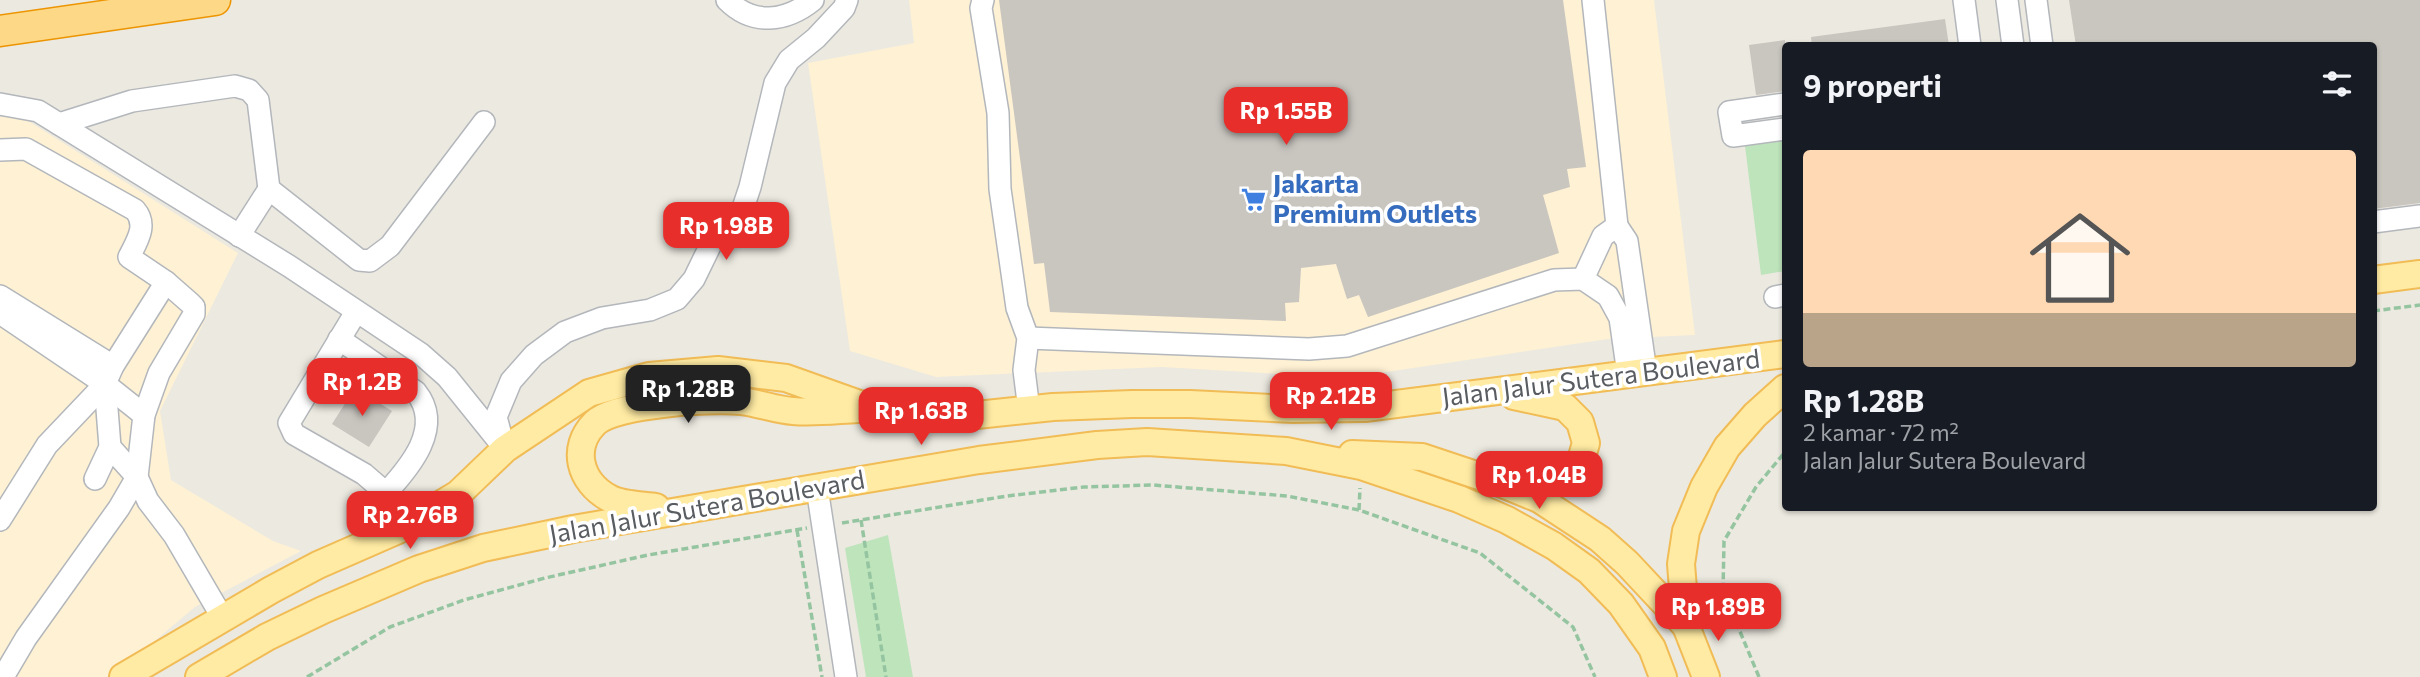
<!DOCTYPE html>
<html lang="id">
<head>
<meta charset="utf-8">
<style>
	:root { --surface:#171b24; --page:#20242c; --text:#f1f3f6; --muted:#9ea1a6; --accent:#e82e2a }
	body { margin:0; font-family:Commissioner,sans-serif; background:var(--page); color:var(--text); height:100vh; display:flex; flex-direction:column; font-size:26px; white-space:nowrap }
	* { box-sizing:border-box; margin:0 }
	p { font-size:23px; color:var(--muted) }
	.icon { flex:none; width:38px; height:38px; fill:none; stroke:currentColor; stroke-width:2; stroke-linecap:round; stroke-linejoin:round }
	.map { position:relative; flex:1; overflow:hidden }
	.details { position:absolute; left:1782px; top:42px; width:595px; height:469px; display:flex; flex-direction:column; background:var(--surface); border-radius:7px; box-shadow:0 2px 5px #0004 }
	.details>* { flex:none }
	.price { position:absolute; translate:-50% -60px; padding:0 16px; border-radius:14px; background:var(--accent); color:#fff; font-size:23px; line-height:46px; filter:drop-shadow(0 2px 4px #0008) }
	.price::after { content:''; position:absolute; left:50%; top:42px; width:21px; height:16px; margin-left:-10px; background:inherit; clip-path:polygon(0 0,100% 0,50% 100%) }
	.price.selected { background:#222; color:#fff }
	ul { padding:0; list-style:none }
	li { display:grid; align-content:center; gap:14px; height:371px; padding:0 21px }
	li span { display:grid; place-items:center; height:217px; border-radius:7px; color:#555 }
	li>.icon { margin-inline-start:auto }
	span .icon { width:126px; height:126px; fill:#fffc; stroke-width:1 }
	li b { font-size:30px }
	h2 { display:flex; justify-content:space-between; align-items:center; height:84px; padding:0 21px; font-size:30px }
	.map>svg:first-child { display:block }
	.commercial { fill:#fef1d4 }
	.green { fill:#bee4bc }
	.building { fill:#c9c5bf }
	.lines { fill:none; stroke-linecap:round; stroke-linejoin:round }
	.minor-casing { stroke:#b3b7bb; stroke-width:24 }
	.major-casing { stroke:#f1bc55; stroke-width:30 }
	.highway-casing { stroke:#ec9500; stroke-width:33 }
	.path { stroke:#95c5a0; stroke-width:3.5; stroke-dasharray:7 3.5; stroke-linecap:butt }
	.minor { stroke:#fff; stroke-width:21 }
	.major { stroke:#ffeba3; stroke-width:26 }
	.highway { stroke:#fdd887; stroke-width:30 }
	.labels { text-anchor:middle; stroke-width:7; stroke-linejoin:round; paint-order:stroke }
	.shop-label { font-size:26px; font-weight:bold; fill:#366cbe; stroke:#fff; text-anchor:start }
	.street-label { font-size:26px; fill:#595d61; stroke:#fff }
</style>
</head>
<body>
<div class="map">
<svg width="2420" height="677" viewBox="0 0 2420 677">
	<rect width="100%" height="100%" fill="#ece9e0"/>
	<g class="commercial">
		<path d="M909,0H1654L1695,335L1608,339L1346,378L1162,367L936,377L850,351L808,63L914,43Z"/>
		<path d="M0,117H22L238,253L160,411L171,480L273,541L301,551L195,607L112,677H0Z"/>
	</g>
	<g class="green">
		<path d="M1785,132V271L1761,275L1744,138Z"/>
		<path d="M888,535L913,677H866L845,548Z"/>
	</g>
	<g class="building">
		<path d="M999,0H1563L1586,167L1567,169L1570,187L1543,195L1559,253L1368,317L1359,295L1347,299L1336,264L1301,268L1299,302L1285,303L1286,321L1050,312L1044,263L1034,264Z"/>
		<path d="M2069,0H2420V203L2373,209V46H2076Z"/>
		<path d="M1945,19L1949,46H1812L1811,37Z"/>
		<path d="M1785,40V91L1756,95L1749,45Z"/>
		<path d="M355,388L392,411L369,447L332,424Z"/>
	</g>
	<g class="lines">
		<defs>
			<g id="minor">
				<path d="M727,0C753,26 786,22 813,0"/>
				<path d="M983,0L981,8L998,113L1000,189L1017,308L1028,338L1024,370L1029,410"/>
				<path d="M1964,0L1970,46"/>
				<path d="M2007,0L2013,46"/>
				<path d="M2036,0L2042,46"/>
				<path d="M0,104L38,111L289,266L421,354L447,377L505,449"/>
				<path d="M1785,104L1729,112L1733,136L1785,129"/>
				<path d="M59,124L132,101L235,86L249,90L258,100L269,189L359,260L370,261L390,246L484,122"/>
				<path d="M0,150L26,149L135,210C148,225 137,241 129,257L166,282L190,303L194,307V314L159,373L144,415L137,477L119,508L26,638L3,677"/>
				<path d="M2373,222L2420,216"/>
				<path d="M1617,226L1627,241L1646,372"/>
				<path d="M239,236L269,189"/>
				<path d="M1583,279L1603,236L1617,226L1593,0"/>
				<path d="M0,296L113,366"/>
				<path d="M1775,297L1785,295"/>
				<path d="M356,312L289,423L294,434L364,474L386,493L398,530"/>
				<path d="M0,313L105,384L144,415"/>
				<path d="M1028,338L1309,349L1347,346L1554,280L1583,279L1608,296L1620,318L1628,374"/>
				<path d="M339,339L416,392C444,427 410,467 386,493"/>
				<path d="M503,443L496,417L511,381L534,355L565,332L602,318L650,310L677,299L694,279L712,242L740,217L750,187L775,83L789,60L816,38L844,8L847,0"/>
				<path d="M110,447L137,477L148,501L174,535L222,617"/>
				<path d="M95,479L110,447L105,384"/>
				<path d="M817,488L846,677"/>
				<path d="M0,520L47,445L105,384L113,366L166,282"/>
			</g>
			<g id="major">
				<path d="M2373,280L2420,274"/>
				<path d="M1352,454L1422,457L1500,483L1539,499L1600,539L1627,563L1686,626"/>
				<path d="M1494,472L1552,477L1579,467L1586,443L1580,422L1565,407L1514,396"/>
				<path d="M656,507C642,505 621,505 609,498C580,482 570,448 595,423C616,403 711,399 741,401C759,403 776,410 793,411C814,413 837,410 858,409"/>
				<path d="M123,677L271,590L318,565L398,530L458,494L505,449L589,393L649,376L718,370L786,378L873,409L958,417L1053,407L1132,404H1190L1293,409L1365,408L1785,354"/>
				<path d="M199,677L267,637L323,610L419,569L483,548L573,529L979,460L1097,445L1147,442L1286,451L1361,466L1459,499L1507,520L1554,546L1589,571L1621,604L1652,648L1663,677"/>
				<path d="M1706,677L1686,626L1681,564L1686,531L1704,487L1727,447L1755,415L1785,388"/>
			</g>
			<path id="highway" d="M0,31L215,0"/>
		</defs>
		<use href="#minor" class="minor-casing"/>
		<use href="#major" class="major-casing"/>
		<use href="#highway" class="highway-casing"/>
		<g class="path">
			<path d="M2373,311L2420,305"/>
			<path d="M1359,510L1360,488"/>
			<path d="M861,520L886,677"/>
			<path d="M842,523L1007,496L1084,487L1153,485L1287,496L1359,510L1480,553L1573,627L1595,677"/>
			<path d="M797,530L822,677"/>
			<path d="M307,677L390,627L464,600L545,578L648,555L807,528"/>
			<path d="M1759,677L1723,591L1724,541L1756,487L1785,452"/>
		</g>
		<use href="#minor" class="minor"/>
		<use href="#major" class="major"/>
		<use href="#highway" class="highway"/>
	</g>
	<defs>
		<symbol id="supermarket-bare" viewBox="-9 -9 18 18"><path d="M-6-5.5h2.5l.6 2H6L4.5 2H-2.5L-4.4-4H-6ZM-1.5 3.2a1.3 1.3 0 1 0 .1 0ZM3 3.2a1.3 1.3 0 1 0 .1 0Z" fill="#3f7fe0" stroke="#fff" stroke-width="2.5" paint-order="stroke"/></symbol>
	</defs>
	<g fill-rule="evenodd">
		<use href="#supermarket-bare" x="1236" y="182" width="35" height="35"/>
	</g>
	<g class="labels">
		<g class="shop-label">
			<text x="1273" y="193">Jakarta<tspan x="1273" dy="30">Premium Outlets</tspan></text>
		</g>
		<g class="street-label">
			<text transform="translate(1601 378) rotate(-7)" y="9">Jalan Jalur Sutera Boulevard</text>
			<text transform="translate(707 507) rotate(-10)" y="9">Jalan Jalur Sutera Boulevard</text>
		</g>
	</g>
</svg>
<b class="price" style="left:1286px;top:147px">Rp 1.55B</b>
<b class="price" style="left:726px;top:262px">Rp 1.98B</b>
<b class="price" style="left:362px;top:418px">Rp 1.2B</b>
<b class="price selected" style="left:688px;top:425px">Rp 1.28B</b>
<b class="price" style="left:1331px;top:432px">Rp 2.12B</b>
<b class="price" style="left:921px;top:447px">Rp 1.63B</b>
<b class="price" style="left:1539px;top:511px">Rp 1.04B</b>
<b class="price" style="left:410px;top:551px">Rp 2.76B</b>
<b class="price" style="left:1718px;top:643px">Rp 1.89B</b>
<section class="details">
<h2>9 properti<svg class="icon" aria-label="filters" viewBox="0 0 24 24"><path d="M4 7h16M4 17h16"/><circle cx="9" cy="7" r="2"/><circle cx="15" cy="17" r="2"/></svg></h2>
<ul>
<li><span style="background:linear-gradient(#ffd9b3 75%,#b9a48a 0)"><svg class="icon" aria-label="home" viewBox="0 0 24 24"><path d="M3 11l9-7 9 7M6 9v11h12V9"/></svg></span><div><b>Rp 1.28B</b><p>2 kamar · 72 m²</p><p>Jalan Jalur Sutera Boulevard</p></div></li>
</ul>
</section>
</div>
</body>
</html>
